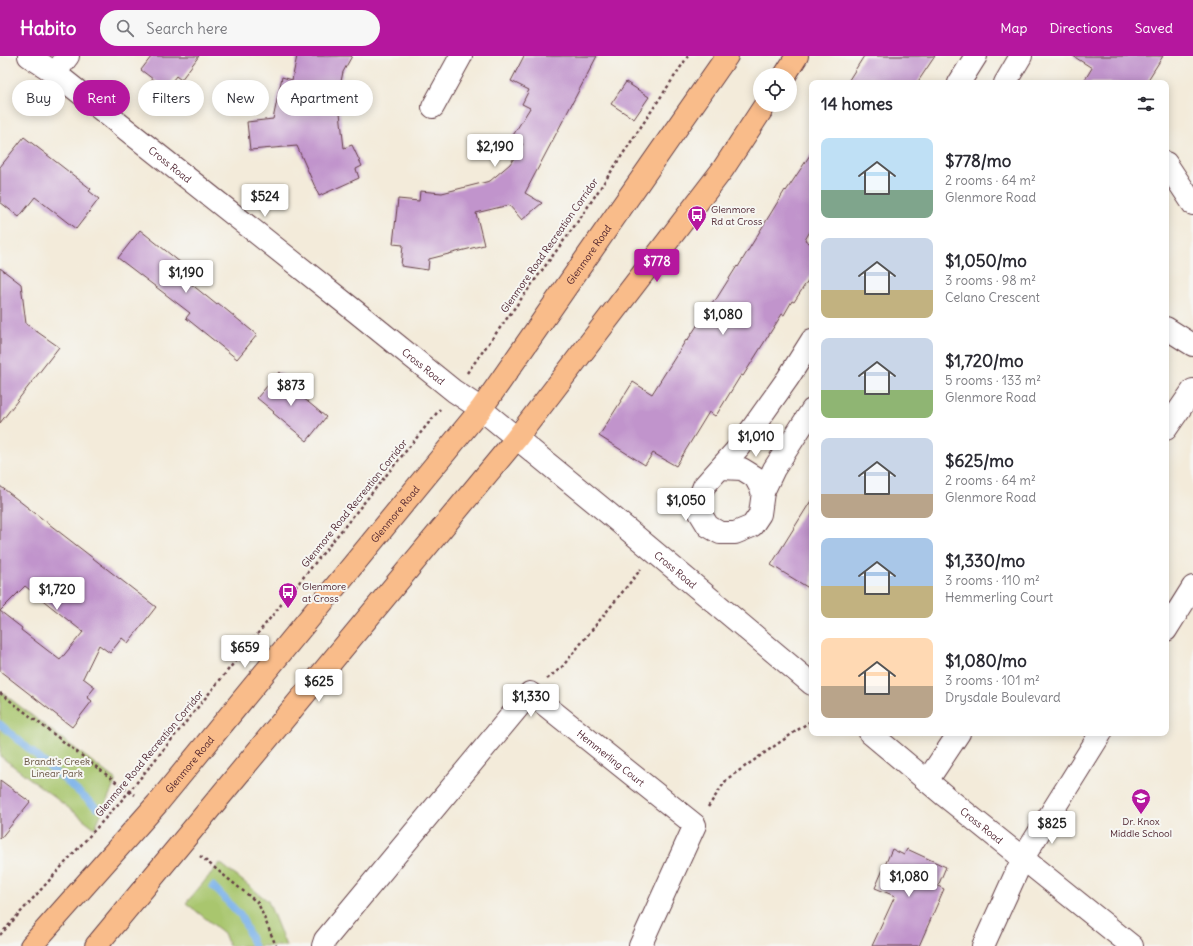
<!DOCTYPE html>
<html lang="en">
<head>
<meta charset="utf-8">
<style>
	:root { --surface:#fff; --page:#f7f7f7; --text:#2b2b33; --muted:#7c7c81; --accent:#b5179e }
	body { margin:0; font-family:Delius,sans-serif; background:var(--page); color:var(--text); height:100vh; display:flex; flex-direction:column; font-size:15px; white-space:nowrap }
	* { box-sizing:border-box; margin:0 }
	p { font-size:13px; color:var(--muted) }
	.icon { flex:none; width:22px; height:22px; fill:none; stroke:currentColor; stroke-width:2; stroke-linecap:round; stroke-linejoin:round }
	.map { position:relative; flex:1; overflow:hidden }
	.drawer { position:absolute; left:809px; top:24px; width:360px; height:656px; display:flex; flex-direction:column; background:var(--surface); border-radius:8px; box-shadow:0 2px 10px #0003 }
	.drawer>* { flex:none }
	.guide { position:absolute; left:12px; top:24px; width:380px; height:36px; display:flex; gap:8px }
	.buttons { position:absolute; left:753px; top:12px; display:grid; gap:8px }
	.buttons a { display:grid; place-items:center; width:44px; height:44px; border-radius:50%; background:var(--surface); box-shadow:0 2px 10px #0003; font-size:20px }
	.price { position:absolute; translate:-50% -34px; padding:0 9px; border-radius:4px; background:#fff; color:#222; font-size:13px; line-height:26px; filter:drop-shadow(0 1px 2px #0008) }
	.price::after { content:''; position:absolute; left:50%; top:24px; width:12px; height:9px; margin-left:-6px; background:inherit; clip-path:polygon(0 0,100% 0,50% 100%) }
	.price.on { background:var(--accent); color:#fff }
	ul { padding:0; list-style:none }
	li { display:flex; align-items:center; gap:12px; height:100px; padding:0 12px }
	li span { display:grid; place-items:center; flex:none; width:112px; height:80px; border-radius:8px; color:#555 }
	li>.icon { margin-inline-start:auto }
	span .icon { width:48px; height:48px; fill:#fffc; stroke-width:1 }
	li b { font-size:17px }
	h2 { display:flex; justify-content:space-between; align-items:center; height:48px; padding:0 12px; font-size:17px }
	.pill { padding:0 14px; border-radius:18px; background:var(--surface); box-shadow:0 2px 10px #0003; font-size:14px; line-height:36px }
	.pill.on { background:var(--accent); color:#fff }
	header { display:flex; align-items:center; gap:24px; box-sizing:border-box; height:56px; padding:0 20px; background:var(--accent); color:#fff }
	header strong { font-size:19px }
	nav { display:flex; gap:22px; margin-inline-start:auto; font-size:14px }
	.search { width:280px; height:36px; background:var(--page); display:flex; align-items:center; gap:10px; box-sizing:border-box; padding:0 14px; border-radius:22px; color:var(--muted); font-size:15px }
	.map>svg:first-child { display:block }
	.green { fill:#a9c66e; stroke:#7a724c }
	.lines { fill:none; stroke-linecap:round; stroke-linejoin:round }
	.stream { stroke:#79b1e9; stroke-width:7 }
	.building { fill:#c194cc; fill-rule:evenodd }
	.minor-casing { stroke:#633e45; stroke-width:24 }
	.major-casing { stroke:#633e45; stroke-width:24 }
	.path { stroke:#633e45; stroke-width:2.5; stroke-dasharray:3 3; stroke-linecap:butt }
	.minor { stroke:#fff; stroke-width:22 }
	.major { stroke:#f9bc8a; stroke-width:22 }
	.labels { text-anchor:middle; stroke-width:4; stroke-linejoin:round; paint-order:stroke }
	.street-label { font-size:10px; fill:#4a1f2b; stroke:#f6f6f2 }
	.poi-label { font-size:10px; fill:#4a1f2b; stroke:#f6f6f2; text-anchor:start }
	.park-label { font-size:10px; fill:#66513f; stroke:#f6f6f2 }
</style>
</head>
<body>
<header>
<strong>Habito</strong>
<div class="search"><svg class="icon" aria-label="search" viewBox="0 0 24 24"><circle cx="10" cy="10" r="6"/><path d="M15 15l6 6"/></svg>Search here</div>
<nav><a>Map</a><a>Directions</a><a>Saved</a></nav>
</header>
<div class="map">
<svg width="1193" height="890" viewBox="0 0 1193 890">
	<rect width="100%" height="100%" fill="#f6f6f2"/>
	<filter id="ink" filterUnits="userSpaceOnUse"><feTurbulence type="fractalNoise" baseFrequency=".025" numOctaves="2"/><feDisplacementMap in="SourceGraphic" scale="8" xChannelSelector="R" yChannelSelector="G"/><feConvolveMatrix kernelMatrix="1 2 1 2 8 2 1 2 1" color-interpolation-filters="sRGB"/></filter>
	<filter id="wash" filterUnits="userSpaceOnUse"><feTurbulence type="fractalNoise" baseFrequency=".012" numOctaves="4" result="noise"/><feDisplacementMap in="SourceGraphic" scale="16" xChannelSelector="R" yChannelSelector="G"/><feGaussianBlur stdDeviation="0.9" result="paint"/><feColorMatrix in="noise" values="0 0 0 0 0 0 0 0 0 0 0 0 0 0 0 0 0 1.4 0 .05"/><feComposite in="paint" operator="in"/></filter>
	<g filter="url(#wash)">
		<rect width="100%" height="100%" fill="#f3ebda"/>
		<g class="green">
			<path d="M0,635L116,724L95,772L0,700Z"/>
			<path d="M220,807L268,845L286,890H229L224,877L186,847Z"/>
		</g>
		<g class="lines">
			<g class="stream">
				<path d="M0,668L97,752"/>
				<path d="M213,830L242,861L254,890"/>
			</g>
		</g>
		<g id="blocks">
			<g class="building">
				<path d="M150,0H199L181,24L176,20L166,33L141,14L151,1Z"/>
				<path d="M297,0H352L343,16L338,39L344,92L352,89L362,110L356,113L359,122L319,140L297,90L250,94L247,66L273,63L282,21L292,24Z"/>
				<path d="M524,0H597L525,137L542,147L522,164L509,149L476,157L484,189L429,203L428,214L401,210L403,189L393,188L398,143L419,145L420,135L442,137L490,125L510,108L523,88L512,81L530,52L522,48L529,34L511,25Z"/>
				<path d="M864,0H935L917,27H847Z"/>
				<path d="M1073,0H1163L1146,27H1083L1092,12Z"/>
				<path d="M626,26L649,41L634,63L611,48Z"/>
				<path d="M24,81L91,133L89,135L99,143L76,173L35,141L19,161L0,146V111Z"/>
				<path d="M812,96V172L805,184L812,189V218L794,246L792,245L784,259L782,258L743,320L741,319L717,358L715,360L709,356L676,410L653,397L645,409L599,380L633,326L652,338L686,284L687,285L714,244L715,245L737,210L738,211L785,134L786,135Z"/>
				<path d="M140,174L191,215L185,223L217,249L218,247L257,279L237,303L186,262L190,257L118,202Z"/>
				<path d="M0,212L21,228L26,268L59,291L0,367Z"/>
				<path d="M279,316L298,332L296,336L326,361L307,385L273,357L274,356L257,342Z"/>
				<path d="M0,430L156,551L128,587L122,582L110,597L99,589L83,622L95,631L87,641L92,645L72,671L0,615ZM25,530L83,576L60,604L21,574L22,572L0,555Z"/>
				<path d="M812,443V534L771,509Z"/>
				<path d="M0,724L30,746L0,783Z"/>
				<path d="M892,793L904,799L907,793L946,811L938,830L944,833L919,890H872L895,840L875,832Z"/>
			</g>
		</g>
	</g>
	<g filter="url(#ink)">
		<use href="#blocks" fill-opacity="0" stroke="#633e45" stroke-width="1"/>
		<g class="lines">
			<defs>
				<g id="minor">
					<path id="s1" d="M29,0L55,17L355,255L454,335L481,353L608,457L812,628"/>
					<path d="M55,17L68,0"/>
					<path d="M959,27L976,0"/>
					<path d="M1005,27L1021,0"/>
					<path d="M433,51L461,0"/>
					<path d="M1166,107L1193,148"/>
					<path d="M1166,272L1193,289"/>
					<path d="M812,284L788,322L739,391L704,430L698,445L700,457L708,470L720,477H735L752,470L760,458L763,436L774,413L812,354"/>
					<path d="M1166,373L1193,334"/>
					<path d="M721,412L742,413L755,421L763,436"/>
					<path d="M1166,574L1193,531"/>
					<path id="s2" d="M870,677L945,740L1132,890"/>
					<path d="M927,725L959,677"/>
					<path id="s3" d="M323,890L325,884L530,637L695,769L640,890"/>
					<path d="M983,890L1023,802L1101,677"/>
				</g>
				<g id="major">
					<path d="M785,19L797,0"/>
					<path id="s4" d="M31,890L157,748L481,353L727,0"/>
					<path d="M96,890L516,383L723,113L765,49"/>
				</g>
			</defs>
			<use href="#minor" class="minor-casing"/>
			<use href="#major" class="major-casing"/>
			<g class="path">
				<path d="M467,317L581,161L688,0"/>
				<path d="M547,623L562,611L641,513"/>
				<path d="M0,637L129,736L135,739"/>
				<path d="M708,751L727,723L812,664"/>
				<path d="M200,800L258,847L276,890"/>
				<path d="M0,879L129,736L440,353"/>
			</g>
			<use href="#minor" class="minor"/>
			<use href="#major" class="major"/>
		</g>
	</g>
	<defs>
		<symbol id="bus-pin" viewBox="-11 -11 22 30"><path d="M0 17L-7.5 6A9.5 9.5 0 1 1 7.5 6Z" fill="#b5179e" stroke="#f6f6f2"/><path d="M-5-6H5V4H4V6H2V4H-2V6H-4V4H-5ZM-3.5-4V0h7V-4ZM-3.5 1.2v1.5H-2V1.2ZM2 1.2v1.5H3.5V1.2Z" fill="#fff"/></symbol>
		<symbol id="school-pin" viewBox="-11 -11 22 30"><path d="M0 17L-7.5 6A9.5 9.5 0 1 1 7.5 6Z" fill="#b5179e" stroke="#f6f6f2"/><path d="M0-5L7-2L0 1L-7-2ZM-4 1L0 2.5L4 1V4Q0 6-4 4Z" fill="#fff"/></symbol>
	</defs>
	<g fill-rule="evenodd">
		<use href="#bus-pin" x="686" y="148" width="22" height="30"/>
		<use href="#bus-pin" x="277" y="525" width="22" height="30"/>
		<use href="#school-pin" x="1130" y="731" width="22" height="30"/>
	</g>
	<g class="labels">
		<g class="street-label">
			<text dy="4" stroke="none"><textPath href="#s1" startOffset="178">Cross Road</textPath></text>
			<text transform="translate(549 189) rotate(-55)" y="4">Glenmore Road Recreation Corridor</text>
			<text dy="4" stroke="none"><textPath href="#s4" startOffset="889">Glenmore Road</textPath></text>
			<text dy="4" stroke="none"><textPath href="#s1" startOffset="502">Cross Road</textPath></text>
			<text transform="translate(354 447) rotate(-51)" y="4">Glenmore Road Recreation Corridor</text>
			<text dy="4" stroke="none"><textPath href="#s4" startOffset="565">Glenmore Road</textPath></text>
			<text dy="4" stroke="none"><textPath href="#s1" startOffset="826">Cross Road</textPath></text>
			<text transform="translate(149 697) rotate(-50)" y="4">Glenmore Road Recreation Corridor</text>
			<text dy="4" stroke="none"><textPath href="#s3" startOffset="431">Hemmerling Court</textPath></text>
			<text dy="4" stroke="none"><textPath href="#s4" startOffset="241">Glenmore Road</textPath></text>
			<text dy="4" stroke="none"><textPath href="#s2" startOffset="145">Cross Road</textPath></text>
		</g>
		<g class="poi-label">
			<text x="711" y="157">Glenmore<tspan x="711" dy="12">Rd at Cross</tspan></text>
			<text x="302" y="534">Glenmore<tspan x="302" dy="12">at Cross</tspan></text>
			<text x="1141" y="769" text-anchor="middle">Dr. Knox<tspan x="1141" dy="12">Middle School</tspan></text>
		</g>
		<g class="park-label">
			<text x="57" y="709">Brandt's Creek<tspan x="57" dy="12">Linear Park</tspan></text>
		</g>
	</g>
</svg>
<div class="buttons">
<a><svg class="icon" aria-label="locate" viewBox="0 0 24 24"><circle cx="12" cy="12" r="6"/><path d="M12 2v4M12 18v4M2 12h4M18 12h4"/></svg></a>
</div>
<b class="price" style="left:495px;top:112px">$2,190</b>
<b class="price" style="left:265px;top:162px">$524</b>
<b class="price on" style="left:657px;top:227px">$778</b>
<b class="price" style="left:186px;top:238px">$1,190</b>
<b class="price" style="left:723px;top:280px">$1,080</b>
<b class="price" style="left:291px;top:351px">$873</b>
<b class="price" style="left:756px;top:402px">$1,010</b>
<b class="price" style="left:686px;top:466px">$1,050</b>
<b class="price" style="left:57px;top:555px">$1,720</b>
<b class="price" style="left:245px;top:613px">$659</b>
<b class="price" style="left:319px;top:647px">$625</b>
<b class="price" style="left:531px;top:662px">$1,330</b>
<b class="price" style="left:1052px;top:789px">$825</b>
<b class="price" style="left:909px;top:842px">$1,080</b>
<div class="guide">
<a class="pill">Buy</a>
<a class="pill on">Rent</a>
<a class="pill">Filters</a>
<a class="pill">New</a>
<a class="pill">Apartment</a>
</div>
<section class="drawer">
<h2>14 homes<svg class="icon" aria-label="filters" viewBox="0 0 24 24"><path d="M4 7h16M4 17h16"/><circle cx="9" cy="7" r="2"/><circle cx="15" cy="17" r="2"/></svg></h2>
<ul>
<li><span style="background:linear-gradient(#bfe0f5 65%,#7fa58c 0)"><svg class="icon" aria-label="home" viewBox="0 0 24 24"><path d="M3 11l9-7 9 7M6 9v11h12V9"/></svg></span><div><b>$778/mo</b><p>2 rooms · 64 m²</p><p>Glenmore Road</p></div></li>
<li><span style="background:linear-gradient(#c9d6e8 65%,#c2b280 0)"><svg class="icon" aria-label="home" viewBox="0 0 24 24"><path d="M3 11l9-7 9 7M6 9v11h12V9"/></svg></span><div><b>$1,050/mo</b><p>3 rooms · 98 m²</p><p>Celano Crescent</p></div></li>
<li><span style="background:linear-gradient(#c9d6e8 65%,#8fb573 0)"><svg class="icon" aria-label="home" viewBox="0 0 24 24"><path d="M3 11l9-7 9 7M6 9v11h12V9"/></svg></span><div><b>$1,720/mo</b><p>5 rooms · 133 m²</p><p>Glenmore Road</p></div></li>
<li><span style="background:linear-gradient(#c9d6e8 70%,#b9a48a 0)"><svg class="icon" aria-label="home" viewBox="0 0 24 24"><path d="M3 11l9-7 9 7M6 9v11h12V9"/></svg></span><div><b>$625/mo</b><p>2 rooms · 64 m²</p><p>Glenmore Road</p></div></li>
<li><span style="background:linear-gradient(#a9c7e8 60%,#c2b280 0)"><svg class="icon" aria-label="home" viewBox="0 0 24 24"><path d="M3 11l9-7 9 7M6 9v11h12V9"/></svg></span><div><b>$1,330/mo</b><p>3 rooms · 110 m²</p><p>Hemmerling Court</p></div></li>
<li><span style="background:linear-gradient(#ffd9b3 60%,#b9a48a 0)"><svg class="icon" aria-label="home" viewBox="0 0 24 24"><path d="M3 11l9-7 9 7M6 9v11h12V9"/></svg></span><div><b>$1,080/mo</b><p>3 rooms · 101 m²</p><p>Drysdale Boulevard</p></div></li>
</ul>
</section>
</div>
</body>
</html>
